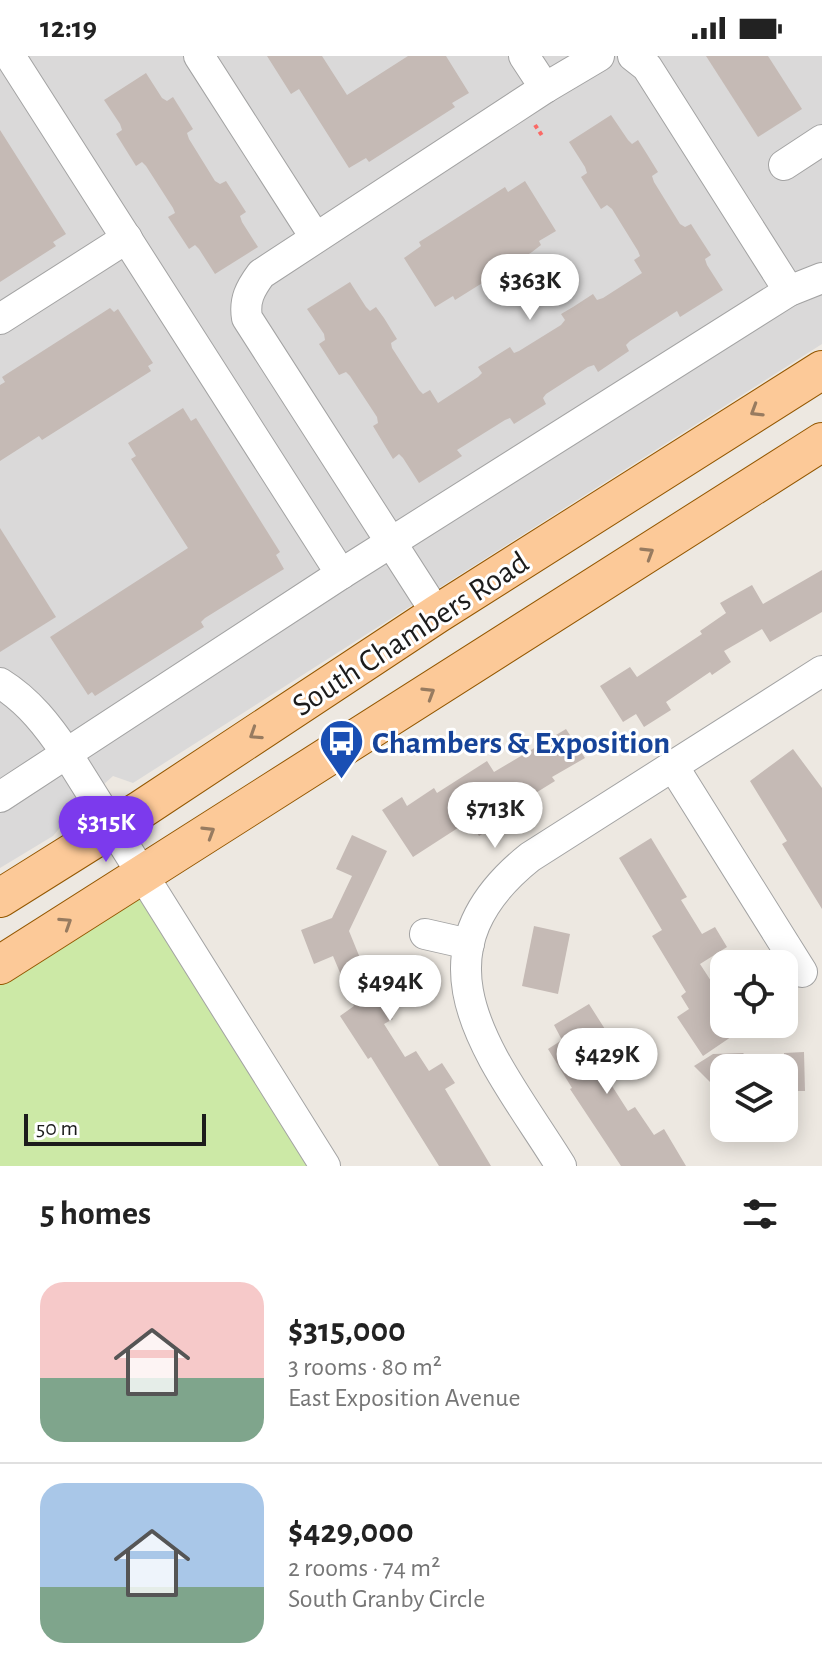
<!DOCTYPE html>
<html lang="en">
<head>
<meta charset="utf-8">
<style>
	:root { --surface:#fff; --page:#f2f2f2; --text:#222; --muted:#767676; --line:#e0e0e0; --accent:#7c3aed }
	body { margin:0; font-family:"Alegreya Sans",sans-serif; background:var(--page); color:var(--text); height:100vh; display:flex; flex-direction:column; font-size:30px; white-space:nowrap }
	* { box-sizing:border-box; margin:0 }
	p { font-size:26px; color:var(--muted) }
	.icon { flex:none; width:44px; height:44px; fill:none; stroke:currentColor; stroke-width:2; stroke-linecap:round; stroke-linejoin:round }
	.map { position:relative; height:1110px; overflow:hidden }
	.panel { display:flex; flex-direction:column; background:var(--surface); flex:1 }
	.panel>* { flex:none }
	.buttons { position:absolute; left:710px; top:894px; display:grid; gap:16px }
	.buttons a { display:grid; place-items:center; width:88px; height:88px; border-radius:16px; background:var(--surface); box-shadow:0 4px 20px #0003; font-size:40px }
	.scale { position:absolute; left:24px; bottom:20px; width:182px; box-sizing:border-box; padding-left:8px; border:4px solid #1c1c1c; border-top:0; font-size:22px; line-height:28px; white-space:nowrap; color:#1c1c1c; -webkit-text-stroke:6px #fff; paint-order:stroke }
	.price { position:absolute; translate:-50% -68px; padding:0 18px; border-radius:28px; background:#fff; color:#222; font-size:26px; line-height:52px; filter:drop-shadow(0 2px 4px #0008) }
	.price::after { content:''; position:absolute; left:50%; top:48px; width:24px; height:18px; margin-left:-12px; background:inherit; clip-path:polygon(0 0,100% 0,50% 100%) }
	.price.active { background:var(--accent); color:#fff }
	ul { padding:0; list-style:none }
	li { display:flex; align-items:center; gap:24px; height:200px; padding:0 40px }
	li+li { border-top:2px solid var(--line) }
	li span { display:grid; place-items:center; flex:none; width:224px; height:160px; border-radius:24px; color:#555 }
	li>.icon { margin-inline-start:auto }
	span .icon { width:96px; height:96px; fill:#fffc; stroke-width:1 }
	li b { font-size:34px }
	h2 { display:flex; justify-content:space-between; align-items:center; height:96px; padding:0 40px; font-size:34px }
	.status { display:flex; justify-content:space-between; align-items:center; height:56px; padding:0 40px; background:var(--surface); direction:ltr }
	.status svg { height:22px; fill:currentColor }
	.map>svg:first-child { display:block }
	.residential { fill:#dad9d9 }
	.grass { fill:#cce9a6 }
	.building { fill:#c5bab5 }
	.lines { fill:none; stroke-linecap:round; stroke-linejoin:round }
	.minor-casing { stroke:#a3a3a3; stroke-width:32 }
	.major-casing { stroke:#935700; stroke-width:40 }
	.path { stroke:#fa6a66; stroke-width:4; stroke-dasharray:4 4; stroke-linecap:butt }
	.minor { stroke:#fff; stroke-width:30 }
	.major { stroke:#fcc998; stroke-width:38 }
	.oneway { stroke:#977b60 }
	.labels { text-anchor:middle; stroke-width:6; stroke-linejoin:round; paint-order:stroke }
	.street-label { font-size:32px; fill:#1c1c1c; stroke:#fff }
	.transit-label { font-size:32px; font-weight:bold; fill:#164399; stroke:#fff; text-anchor:start }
</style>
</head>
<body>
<div class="status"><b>12:19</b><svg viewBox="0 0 49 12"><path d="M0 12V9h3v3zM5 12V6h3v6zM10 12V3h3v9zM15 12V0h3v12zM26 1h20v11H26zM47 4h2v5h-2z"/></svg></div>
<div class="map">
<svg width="822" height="1110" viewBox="0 0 822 1110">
	<rect width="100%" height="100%" fill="#ede8e1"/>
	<path class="residential" d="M0,0H822V288L133,727L113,720L74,755L53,780L0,812Z"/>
	<path class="grass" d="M143,818L325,1110H0V909Z"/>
	<g class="building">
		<path d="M267,0H322L347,39L408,0H446L469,37L452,47L455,51L402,85L369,106L366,102L349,112L299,33L291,38Z"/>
		<path d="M706,0H768L802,53L758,81Z"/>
		<path d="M146,17L162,42L167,45L173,41L193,73L187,77L189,83L215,125L220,128L226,125L246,156L240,160L242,166L258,191L215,218L199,193L195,189L189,193L168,161L175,157L173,152L146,110L142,106L136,110L116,78L122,74L120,68L104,44Z"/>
		<path d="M611,59L628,84L632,88L638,84L645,95L658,116L652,120L654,126L680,168L685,171L691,168L698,179L711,199L705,203L707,209L723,234L680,261L677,255L630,285L626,289L629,295L598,316L594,309L588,311L546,338L543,342L546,348L514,368L510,362L505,364L457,394L462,400L419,427L403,402L399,398L393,403L373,370L378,367L377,361L350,320L346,316L339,319L319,288L325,284L324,278L307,253L350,226L366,251L370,255L376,251L384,262L397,283L391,287L392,292L419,334L423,338L430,334L438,347L478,321L482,317L478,311L510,291L514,297L519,295L561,269L565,264L561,258L573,251L593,238L597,244L603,242L642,217L634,204L640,200L638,195L612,153L607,149L601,153L581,121L587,117L585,111L569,86Z"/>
		<path d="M0,74L66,178L53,186L56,190L0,226Z"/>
		<path d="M525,125L556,175L539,185L541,189L532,196L455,244L453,240L435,251L404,202L421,190L419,186L438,174L505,131L508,136Z"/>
		<path d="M110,252L114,256L118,253L153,307L148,310L151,315L42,384L39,380L0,405V329L5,326L2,321Z"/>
		<path d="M183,352L191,365L196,362L280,496L276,499L284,513L205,562L201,566L204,571L185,583L95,640L92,636L88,639L50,581L188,492L131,403L136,400L128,387Z"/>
		<path d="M0,472L56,561L0,596Z"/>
		<path d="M822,514V556L770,586L762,573L724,595L731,606L712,619L710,616L666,646L671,654L644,671L636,658L623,666L600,630L630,611L637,621L702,578L700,575L726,557L720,547L752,529L763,548Z"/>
		<path d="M566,673L585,702L552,721L555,725L534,738L528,728L496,748L506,763L479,780L473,770L467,774L464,768L413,801L382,754L402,741L407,750L434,732L437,737L487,705L494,716Z"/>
		<path d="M793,693L822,732V853L782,788L787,785L750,725Z"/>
		<path d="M352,779L387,795L349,875L371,929L393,963L384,968L405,1001L416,995L429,1015L442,1007L455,1027L445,1033L491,1110H439L371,1001L368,1003L340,960L354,950L333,900L314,908L301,874L332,862L352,820L336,813Z"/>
		<path d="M651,782L687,841L681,844L702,878L715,871L727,891L700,908L724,945V968H750L703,1000L677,961L689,953L681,940L686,936L652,880L662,874L619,802Z"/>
		<path d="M534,870L570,878L558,938L522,930Z"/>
		<path d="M589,948L610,981L589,994L628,1055L635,1051L654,1079L664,1073L686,1110H621L570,1033L572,1032L548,993L562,984L554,969Z"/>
		<path d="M804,996L805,1035H784V997Z"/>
		<path d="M744,997L729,1012H724V1016L712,1028L694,1010L713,998Z"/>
	</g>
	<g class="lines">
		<defs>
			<g id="minor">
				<path d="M10,0L341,518"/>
				<path d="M199,0L315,181"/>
				<path d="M524,0L545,32"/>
				<path d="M633,0L647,11L789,235"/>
				<path d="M784,109L822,84"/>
				<path d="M0,263L127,182"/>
				<path d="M437,558L247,262C244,244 250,233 261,218L545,32L599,0"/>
				<path d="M0,627C29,645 48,670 67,698L325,1110"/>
				<path d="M673,710L802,916"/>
				<path d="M0,741L341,518L789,235L822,222"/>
				<path d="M425,878L469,888"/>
				<path d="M561,1110C496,1005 401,904 530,801L822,615"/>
			</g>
			<g id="major">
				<path d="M0,842L142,753L437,558L822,314"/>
				<path d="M0,909L822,386"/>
			</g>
		</defs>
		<use href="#minor" class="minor-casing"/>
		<use href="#major" class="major-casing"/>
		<path class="path" d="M535,69L543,81"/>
		<use href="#minor" class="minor"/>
		<use href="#major" class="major"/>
	</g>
	<defs><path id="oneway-chevron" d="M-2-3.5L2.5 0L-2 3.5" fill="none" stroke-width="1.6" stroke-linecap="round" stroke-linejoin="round" transform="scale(2)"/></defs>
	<g class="oneway">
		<use href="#oneway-chevron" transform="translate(756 355) rotate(148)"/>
		<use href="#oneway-chevron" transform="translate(648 497) rotate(-32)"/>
		<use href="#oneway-chevron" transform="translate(429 637) rotate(-32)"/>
		<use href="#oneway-chevron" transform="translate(255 678) rotate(147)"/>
		<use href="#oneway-chevron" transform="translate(209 776) rotate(-32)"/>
		<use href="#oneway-chevron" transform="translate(66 867) rotate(-33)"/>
	</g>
	<defs>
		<symbol id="bus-pin" viewBox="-11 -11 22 30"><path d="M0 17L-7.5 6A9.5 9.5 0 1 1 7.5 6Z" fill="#1a4fb4" stroke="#fff"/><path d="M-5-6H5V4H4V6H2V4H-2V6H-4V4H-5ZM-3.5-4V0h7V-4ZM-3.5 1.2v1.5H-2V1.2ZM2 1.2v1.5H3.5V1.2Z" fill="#fff"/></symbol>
	</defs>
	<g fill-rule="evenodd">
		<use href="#bus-pin" x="316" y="660" width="51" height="69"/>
	</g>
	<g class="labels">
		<g class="street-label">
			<text transform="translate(410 577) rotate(-33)" y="11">South Chambers Road</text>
		</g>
		<g class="transit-label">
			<text x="372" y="697">Chambers &amp; Exposition</text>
		</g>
	</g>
</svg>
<div class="buttons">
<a><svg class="icon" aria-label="locate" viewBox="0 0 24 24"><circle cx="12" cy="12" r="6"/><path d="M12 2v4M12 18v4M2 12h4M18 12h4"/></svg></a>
<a><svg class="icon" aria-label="layers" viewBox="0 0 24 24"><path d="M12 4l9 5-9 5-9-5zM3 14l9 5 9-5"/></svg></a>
</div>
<div class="scale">50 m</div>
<b class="price" style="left:530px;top:266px">$363K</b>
<b class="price" style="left:495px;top:794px">$713K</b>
<b class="price active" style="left:106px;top:808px">$315K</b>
<b class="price" style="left:390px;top:967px">$494K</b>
<b class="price" style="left:607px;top:1040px">$429K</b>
</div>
<section class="panel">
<h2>5 homes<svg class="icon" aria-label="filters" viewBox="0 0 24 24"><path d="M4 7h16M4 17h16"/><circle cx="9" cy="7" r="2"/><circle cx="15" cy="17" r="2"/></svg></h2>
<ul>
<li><span style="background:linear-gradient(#f6c9c9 60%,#7fa58c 0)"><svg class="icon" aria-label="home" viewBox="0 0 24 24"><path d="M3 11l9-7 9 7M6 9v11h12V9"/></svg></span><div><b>$315,000</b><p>3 rooms · 80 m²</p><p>East Exposition Avenue</p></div></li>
<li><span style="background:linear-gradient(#a9c7e8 65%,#7fa58c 0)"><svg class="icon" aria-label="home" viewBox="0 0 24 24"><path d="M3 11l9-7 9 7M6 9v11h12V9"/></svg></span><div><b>$429,000</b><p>2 rooms · 74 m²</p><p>South Granby Circle</p></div></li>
</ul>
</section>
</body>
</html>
